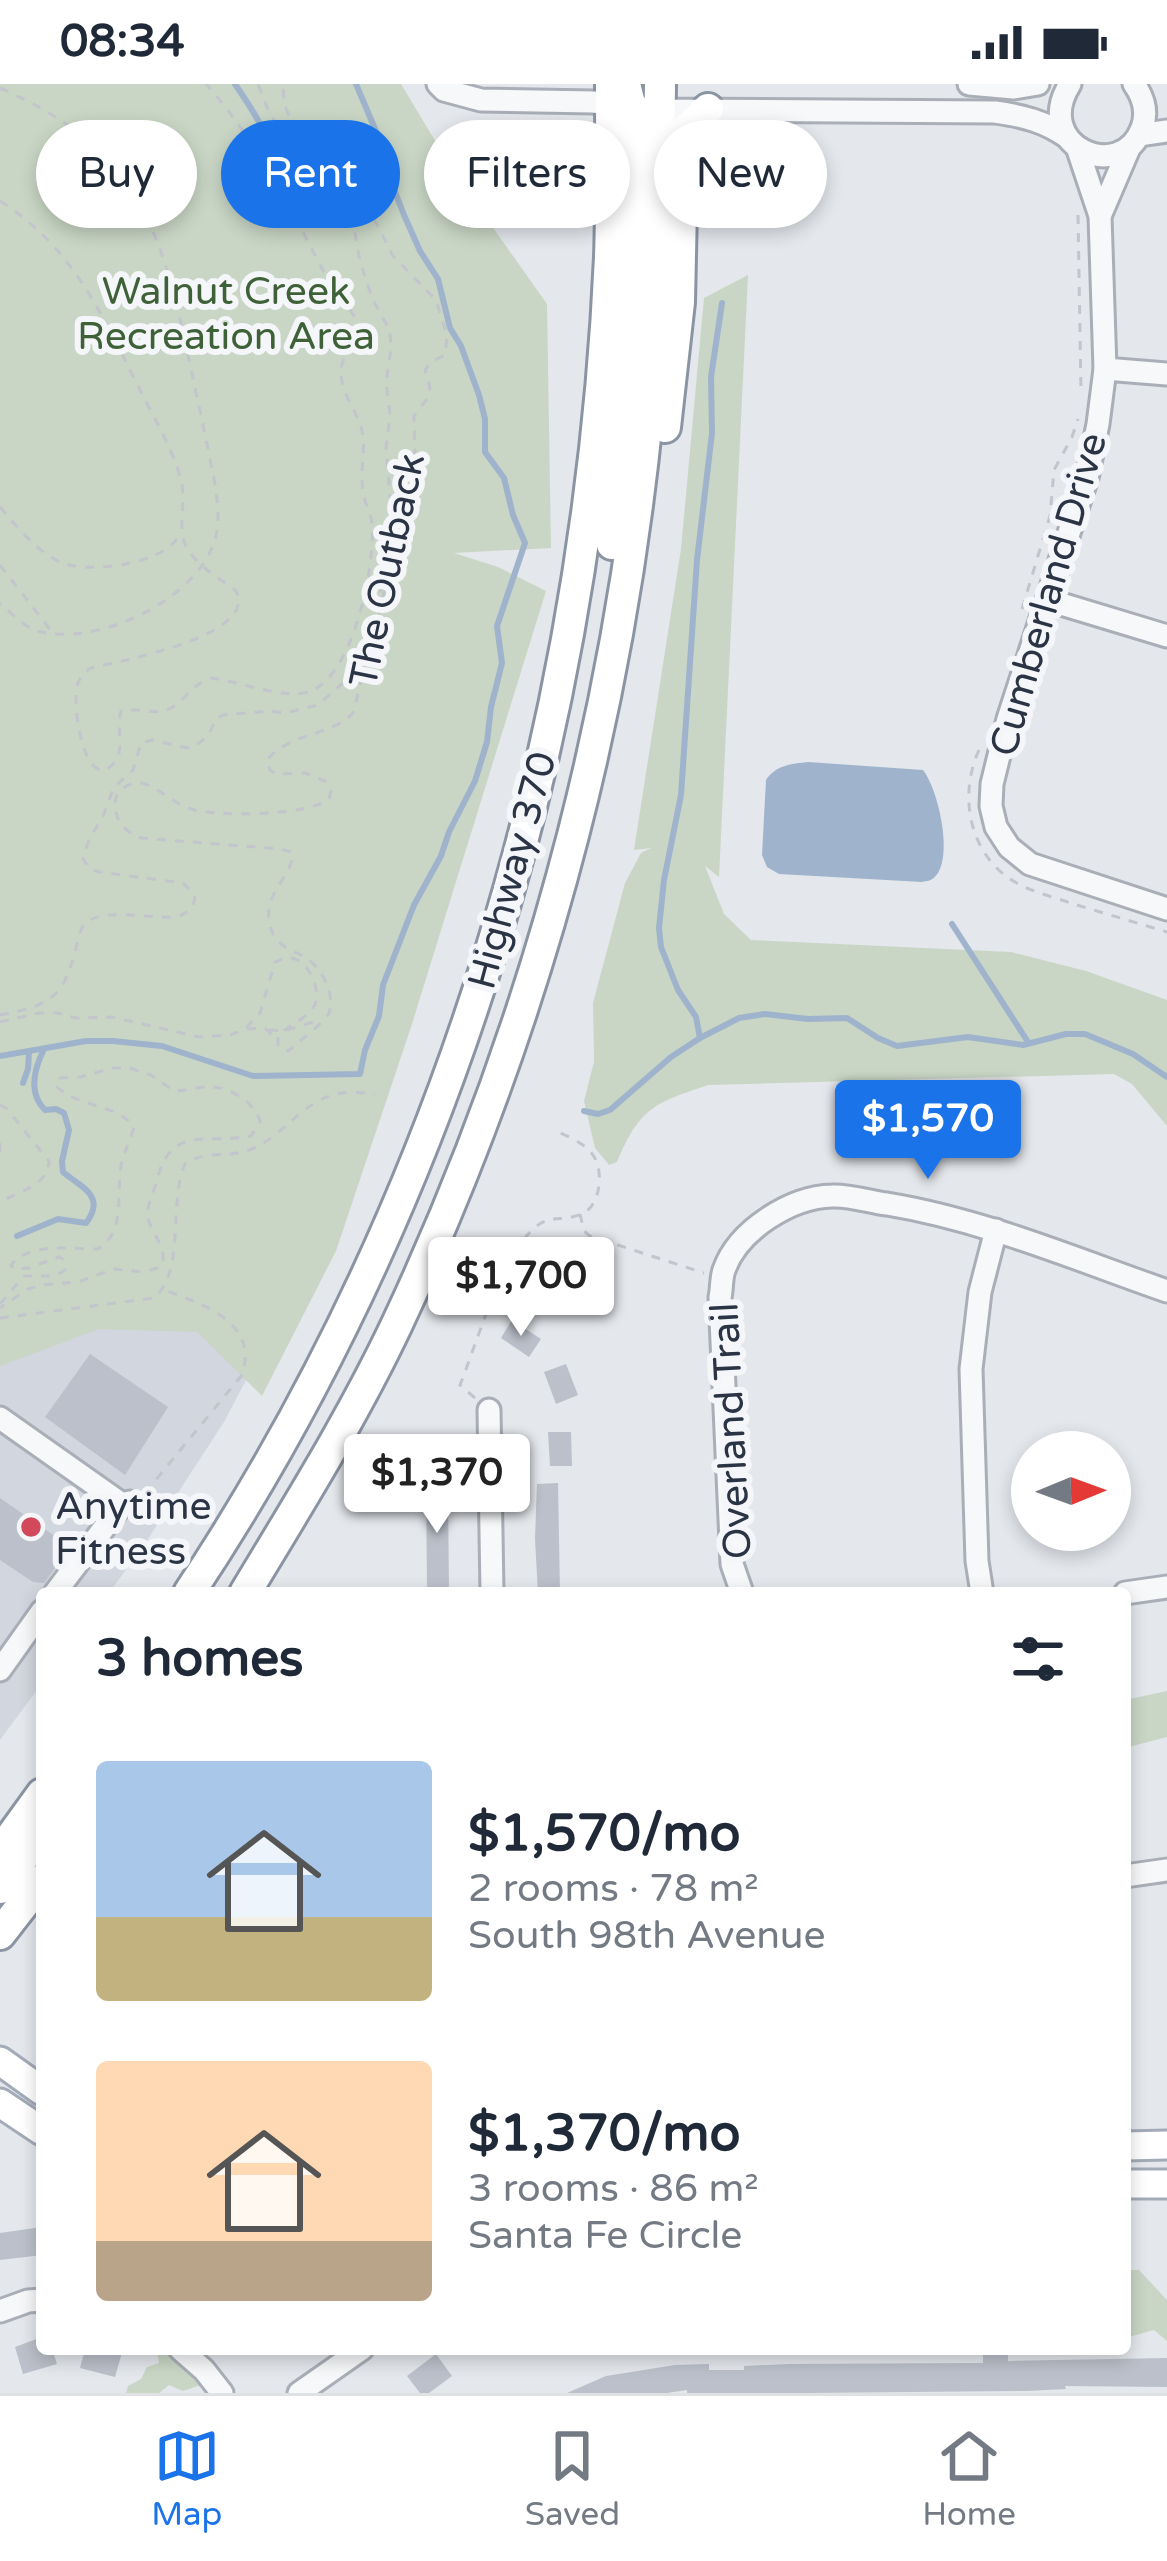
<!DOCTYPE html>
<html lang="en">
<head>
<meta charset="utf-8">
<style>
	:root { --surface:#fff; --page:#f2f2f3; --text:#1f2937; --muted:#747a83; --line:#e0e1e3; --accent:#1a73e8 }
	body { margin:0; font-family:"Varela Round",sans-serif; background:var(--page); color:var(--text); height:100vh; display:flex; flex-direction:column; font-size:45px; white-space:nowrap }
	* { box-sizing:border-box; margin:0 }
	p { font-size:39px; color:var(--muted) }
	.icon { flex:none; width:66px; height:66px; fill:none; stroke:currentColor; stroke-width:2; stroke-linecap:round; stroke-linejoin:round }
	.map { position:relative; flex:1; overflow:hidden }
	.sheet { position:absolute; left:36px; top:1503px; width:1095px; height:768px; display:flex; flex-direction:column; background:var(--surface); border-radius:12px; box-shadow:0 6px 18px #0003 }
	.sheet>* { flex:none }
	.banner { position:absolute; left:36px; top:36px; width:1095px; height:108px; display:flex; gap:24px }
	.needle { width:78px; rotate:89deg }
	.tools { position:absolute; left:1011px; top:1347px; display:grid; gap:24px }
	.tools a { display:grid; place-items:center; width:120px; height:120px; border-radius:50%; background:var(--surface); box-shadow:0 6px 18px #0003; font-size:60px }
	.price { position:absolute; translate:-50% -102px; padding:0 27px; border-radius:12px; background:#fff; color:#222; font-size:39px; line-height:78px; filter:drop-shadow(0 3px 6px #0008) }
	.price::after { content:''; position:absolute; left:50%; top:72px; width:36px; height:27px; margin-left:-18px; background:inherit; clip-path:polygon(0 0,100% 0,50% 100%) }
	.price.selected { background:var(--accent); color:#fff }
	ul { padding:0; list-style:none }
	li { display:flex; align-items:center; gap:36px; height:300px; padding:0 60px }
	li span { display:grid; place-items:center; flex:none; width:336px; height:240px; border-radius:12px; color:#555 }
	li>.icon { margin-inline-start:auto }
	span .icon { width:144px; height:144px; fill:#fffc; stroke-width:1 }
	li b { font-size:51px }
	h2 { display:flex; justify-content:space-between; align-items:center; height:144px; padding:0 60px; font-size:51px }
	.tag { padding:0 42px; border-radius:54px; background:var(--surface); box-shadow:0 6px 18px #0003; font-size:42px; line-height:108px }
	.tag.selected { background:var(--accent); color:#fff }
	.status { display:flex; justify-content:space-between; align-items:center; height:84px; padding:0 60px; background:var(--surface); direction:ltr }
	.status svg { height:33px; fill:currentColor }
	.tabs { display:flex; justify-content:space-around; align-items:center; height:168px; border-top:3px solid var(--line); background:var(--surface); font-size:33px; color:var(--muted) }
	.tabs a { display:grid; justify-items:center; gap:6px }
	.tabs .selected { color:var(--accent) }
	.map>svg:first-child { display:block }
	.built { fill:#d2d6de }
	.green { fill:#c9d6c5 }
	.water { fill:#9fb4cc }
	.lines { fill:none; stroke-linecap:round; stroke-linejoin:round }
	.stream { stroke:#9fb4cc; stroke-width:6 }
	.building { fill:#bbc0ca }
	.minor-casing { stroke:#a9aeb7; stroke-width:27 }
	.major-casing { stroke:#a3abb8; stroke-width:33 }
	.highway-casing { stroke:#8b94a3; stroke-width:36 }
	.path { stroke:#c2c5cb; stroke-width:3; stroke-dasharray:9 9; stroke-linecap:butt }
	.minor { stroke:#f7f8fa; stroke-width:21 }
	.major { stroke:#fff; stroke-width:27 }
	.highway { stroke:#fff; stroke-width:30 }
	.poi-dot { fill:#d1495b; stroke:#f4f6f9; stroke-width:4.5 }
	.labels { text-anchor:middle; stroke-width:12; stroke-linejoin:round; paint-order:stroke }
	.park-label { font-size:39px; fill:#3f6138; stroke:#f4f6f9 }
	.street-label { font-size:39px; fill:#2b3445; stroke:#f4f6f9 }
	.poi-label { font-size:39px; fill:#2b3445; stroke:#f4f6f9; text-anchor:start }
</style>
</head>
<body>
<div class="status"><b>08:34</b><svg viewBox="0 0 49 12"><path d="M0 12V9h3v3zM5 12V6h3v6zM10 12V3h3v9zM15 12V0h3v12zM26 1h20v11H26zM47 4h2v5h-2z"/></svg></div>
<div class="map">
<svg width="1167" height="2309" viewBox="0 0 1167 2309">
	<rect width="100%" height="100%" fill="#e4e7ec"/>
	<path class="built" d="M294,1205L224,1338L144,1461L109,1509H42V1599L0,1656V1242Z"/>
	<g class="green">
		<path d="M0,0H401L455,90L547,220L551,464L454,469L498,483L546,507L412,940L336,1167L262,1312L197,1248L99,1245L0,1282Z"/>
		<path d="M748,191L719,793L705,782L724,830L751,856L1011,868L1086,887L1167,916V1042L1132,1000L1114,990L708,1001C655,1019 640,1023 617,1078L609,1081L595,1064L584,1017L594,978L593,919L625,799L641,769L651,764L634,766L681,465L704,214Z"/>
		<path d="M1167,1607V1653L1125,1664V1616Z"/>
		<path d="M1125,2186H1139L1167,2216V2257L1154,2246L1125,2254Z"/>
		<path d="M162,2265H167L201,2301L183,2307L169,2301L159,2309H126L128,2302L141,2295L147,2283L159,2279L157,2267Z"/>
	</g>
	<path class="water" d="M808,678L923,686C938,705 952,767 938,789C932,797 931,796 922,798L779,790L767,783L762,771L766,696C776,681 791,680 808,678Z"/>
	<g class="lines">
		<g class="stream">
			<path d="M235,0C251,24 267,46 273,75C286,79 295,89 309,92C329,96 364,78 386,73"/>
			<path d="M952,840L1028,958"/>
			<path d="M700,954L696,933L678,906L661,863L659,844L664,796L681,711L697,476L712,349L711,293L722,219"/>
			<path d="M0,972L86,957H113L162,962L253,992L360,990L365,966L379,932L383,901L414,821L441,772L449,748L475,697L487,658L491,623L502,579L497,542L525,459L513,431L504,394L485,368V335L479,311L461,262L450,244L438,195L420,167L404,131L392,100L384,66L356,0"/>
			<path d="M23,999L28,985L29,968"/>
			<path d="M584,1027L598,1030L610,1026L671,973L700,954L739,934L765,930L808,935L847,934L878,954L897,962L968,953L1023,961L1066,950H1085L1133,970L1167,993"/>
			<path d="M17,1152L58,1135L86,1139C107,1111 80,1103 63,1088L62,1077L69,1046L64,1029L56,1025L45,1026C28,1009 34,985 44,965"/>
		</g>
	</g>
	<g class="building">
		<path d="M512,1236L541,1255L529,1273L501,1254Z"/>
		<path d="M90,1270L168,1323L125,1391L45,1333Z"/>
		<path d="M566,1280L578,1311L556,1320L544,1288Z"/>
		<path d="M548,1348H571L572,1382H550Z"/>
		<path d="M426,1389H441L442,1409H448L449,1509H427Z"/>
		<path d="M558,1399L560,1509H538L535,1455L537,1400Z"/>
		<path d="M0,1414L62,1457L67,1468L44,1499L33,1498L0,1476Z"/>
		<path d="M42,2143V2171L0,2176V2149Z"/>
		<path d="M42,2253V2265H52L57,2280L23,2290L15,2263Z"/>
		<path d="M85,2265H123L115,2293L80,2284Z"/>
		<path d="M983,2266H1008V2277L1167,2274V2303L1065,2302L1066,2305L1027,2307L805,2309H687V2306L667,2309H567L606,2292L675,2281L709,2280V2286H744V2282L789,2280L983,2279Z"/>
		<path d="M436,2270L452,2292L429,2309H420L407,2292Z"/>
	</g>
	<g class="lines">
		<defs>
			<g id="minor">
				<path d="M438,0L444,6L481,16L593,18L660,26L995,28C1023,32 1044,37 1067,53"/>
				<path d="M969,0L1014,4L1038,0"/>
				<path d="M1070,0C1031,62 1121,101 1142,44C1148,28 1144,14 1134,0"/>
				<path d="M1139,51L1167,47"/>
				<path d="M1077,63L1100,132L1105,285L1098,340L1087,394L1008,635L992,700L991,722L996,743L1009,763L1030,780L1167,825"/>
				<path d="M1100,132L1130,62"/>
				<path d="M1105,285L1167,290"/>
				<path d="M1048,516L1167,552"/>
				<path d="M489,1326L492,1509"/>
				<path d="M0,1334L122,1420"/>
				<path d="M55,1509L122,1420L130,1418"/>
				<path d="M742,1509L732,1480L720,1213C722,1205 721,1194 724,1186C738,1146 791,1113 832,1112C850,1111 870,1118 887,1120C984,1136 1075,1175 1167,1207"/>
				<path d="M982,1509L977,1477L971,1285L980,1208L996,1146"/>
				<path d="M1125,1509L1167,1503"/>
				<path d="M0,1586L42,1527"/>
				<path d="M1125,1792L1167,1786"/>
				<path d="M0,2227L28,2217L42,2216"/>
				<path d="M180,2265L204,2286L222,2309"/>
				<path d="M299,2309L362,2265"/>
			</g>
			<g id="major">
				<path d="M0,1977L42,2007"/>
				<path d="M0,2019L42,2047"/>
				<path d="M1125,2062L1167,2061"/>
				<path d="M1125,2100H1167"/>
			</g>
			<g id="highway">
				<path d="M665,343L679,218L682,77L686,46L708,25"/>
				<path d="M612,460L629,255L634,92L635,40L625,0"/>
				<path d="M189,1509C451,1114 589,645 610,173C612,115 611,57 611,0"/>
				<path d="M245,1509C298,1421 353,1333 397,1240C545,925 633,584 655,236C660,157 659,78 660,0"/>
				<path d="M0,1768L42,1710"/>
				<path d="M0,1804L42,1748"/>
				<path d="M0,1850L42,1796"/>
			</g>
		</defs>
		<use href="#minor" class="minor-casing"/>
		<use href="#major" class="major-casing"/>
		<use href="#highway" class="highway-casing"/>
		<g class="path">
			<path d="M0,4C127,59 159,133 186,262C196,308 206,354 215,400C218,421 221,444 212,464C189,519 95,563 37,547C23,542 11,529 0,519"/>
			<path d="M0,117C72,163 100,227 137,300C152,330 170,360 180,392C186,411 181,428 182,447C184,476 216,491 236,507C259,552 120,577 91,584C84,589 82,590 78,599C72,614 80,685 102,686C108,686 114,680 117,675C124,660 116,642 121,627C137,622 156,633 171,624C186,615 193,600 211,594C239,597 286,617 311,607C353,590 375,485 372,442C372,430 364,419 363,407C360,389 365,370 363,352C360,330 343,314 341,292C339,271 358,258 357,241C355,227 339,215 332,203C294,133 260,60 206,0"/>
			<path d="M1078,131L1081,307"/>
			<path d="M0,423C16,442 34,464 56,476C82,491 144,481 168,464C173,460 177,455 182,450"/>
			<path d="M0,481L52,548"/>
			<path d="M1022,525L1050,432L1054,386L1072,353L1078,335"/>
			<path d="M979,666C958,712 969,771 1015,798C1034,809 1057,814 1077,821C1107,830 1137,839 1167,848"/>
			<path d="M0,931C53,921 64,913 77,860C80,850 80,841 90,836C109,825 154,835 177,833C188,829 195,823 195,811L183,799L99,788L90,785L83,775L89,756L103,732L114,703L133,686L141,659L152,656L187,664L194,663L208,652L216,635L223,631L270,627L286,629L318,621L354,589L366,564L384,494L391,425L386,364L390,330L386,299L391,265L390,247L372,214L360,177L351,127L270,31L258,0"/>
			<path d="M0,938L39,929H58L76,934L112,933L199,953L230,951L245,945L260,929L275,878C283,875 287,872 295,875C309,879 320,905 316,918C310,934 289,940 278,952V962L288,967C296,960 326,937 329,929C336,909 320,881 303,872C288,864 275,861 270,842C262,812 287,798 293,773L291,768L280,765L141,754C122,748 110,729 117,710C124,703 131,697 142,699C158,703 174,720 191,725C217,733 309,732 329,715L331,707L325,697L305,689L276,690L270,686L267,676C290,648 332,652 353,629L397,458L408,391L415,367L414,332L427,315L430,304L425,286L431,278L445,271L447,252L436,216L393,172L368,123L350,95L306,54L291,35L284,20L283,0"/>
			<path d="M247,945L265,944L275,954"/>
			<path d="M269,946L284,947L320,936"/>
			<path d="M0,1021L6,1024L49,1077C49,1101 18,1108 0,1118"/>
			<path d="M0,1059V1073"/>
			<path d="M580,1130L584,1147L590,1152L704,1189"/>
			<path d="M0,1220L24,1192H55L65,1186L64,1176L59,1173L29,1184L14,1185L11,1181C29,1158 70,1165 98,1165C126,1148 116,1111 121,1082C124,1068 130,1057 134,1043C118,1020 77,1023 56,1002L59,994L80,993L113,984H129L151,991L174,1007C184,1007 194,1004 204,1003C226,1000 256,1018 260,1038L251,1052C209,1061 171,1039 157,1096C154,1108 146,1121 148,1133C151,1151 165,1159 163,1178L157,1184L143,1188L114,1185L78,1198L42,1201L28,1205L0,1224"/>
			<path d="M0,1234L154,1214C186,1186 168,1119 185,1080C204,1066 228,1074 249,1066C283,1054 301,1017 337,1010C349,1007 362,1009 375,1010"/>
			<path d="M475,1314L460,1301C477,1258 496,1191 524,1155C547,1126 557,1140 582,1130C601,1122 604,1086 593,1071C585,1059 567,1052 554,1046"/>
			<path d="M145,1409L242,1291C259,1238 204,1221 165,1206"/>
		</g>
		<use href="#minor" class="minor"/>
		<use href="#major" class="major"/>
		<use href="#highway" class="highway"/>
	</g>
	<circle class="poi-dot" cx="31" cy="1443" r="12"/>
	<g class="labels">
		<g class="park-label">
			<text x="226" y="220">Walnut Creek<tspan x="226" dy="45">Recreation Area</tspan></text>
		</g>
		<g class="street-label">
			<text transform="translate(386 486) rotate(-78)" y="14">The Outback</text>
			<text transform="translate(1047 510) rotate(-74)" y="14">Cumberland Drive</text>
			<text transform="translate(511 786) rotate(-75)" y="14">Highway 370</text>
			<text transform="translate(730 1347) rotate(-93)" y="14">Overland Trail</text>
		</g>
		<g class="poi-label">
			<text x="55" y="1435">Anytime<tspan x="55" dy="45">Fitness</tspan></text>
		</g>
	</g>
</svg>
<div class="tools">
<a><svg class="needle" viewBox="-14 -14 28 28"><path d="M0-13l5 13h-10z" fill="#e53935"/><path d="M0 13l5-13h-10z" fill="#747a83"/></svg></a>
</div>
<b class="price selected" style="left:928px;top:1098px">$1,570</b>
<b class="price" style="left:521px;top:1255px">$1,700</b>
<b class="price" style="left:437px;top:1452px">$1,370</b>
<div class="banner">
<a class="tag">Buy</a>
<a class="tag selected">Rent</a>
<a class="tag">Filters</a>
<a class="tag">New</a>
</div>
<section class="sheet">
<h2>3 homes<svg class="icon" aria-label="filters" viewBox="0 0 24 24"><path d="M4 7h16M4 17h16"/><circle cx="9" cy="7" r="2"/><circle cx="15" cy="17" r="2"/></svg></h2>
<ul>
<li><span style="background:linear-gradient(#a9c7e8 65%,#c2b280 0)"><svg class="icon" aria-label="home" viewBox="0 0 24 24"><path d="M3 11l9-7 9 7M6 9v11h12V9"/></svg></span><div><b>$1,570/mo</b><p>2 rooms · 78 m²</p><p>South 98th Avenue</p></div></li>
<li><span style="background:linear-gradient(#ffd9b3 75%,#b9a48a 0)"><svg class="icon" aria-label="home" viewBox="0 0 24 24"><path d="M3 11l9-7 9 7M6 9v11h12V9"/></svg></span><div><b>$1,370/mo</b><p>3 rooms · 86 m²</p><p>Santa Fe Circle</p></div></li>
</ul>
</section>
</div>
<nav class="tabs">
<a class="selected"><svg class="icon" aria-label="map" viewBox="0 0 24 24"><path d="M3 6l6-2 6 2 6-2v14l-6 2-6-2-6 2zM9 4v14M15 6v14"/></svg>Map</a>
<a><svg class="icon" aria-label="saved" viewBox="0 0 24 24"><path d="M7 4h10v16l-5-4-5 4z"/></svg>Saved</a>
<a><svg class="icon" aria-label="home" viewBox="0 0 24 24"><path d="M3 11l9-7 9 7M6 9v11h12V9"/></svg>Home</a>
</nav>
</body>
</html>
